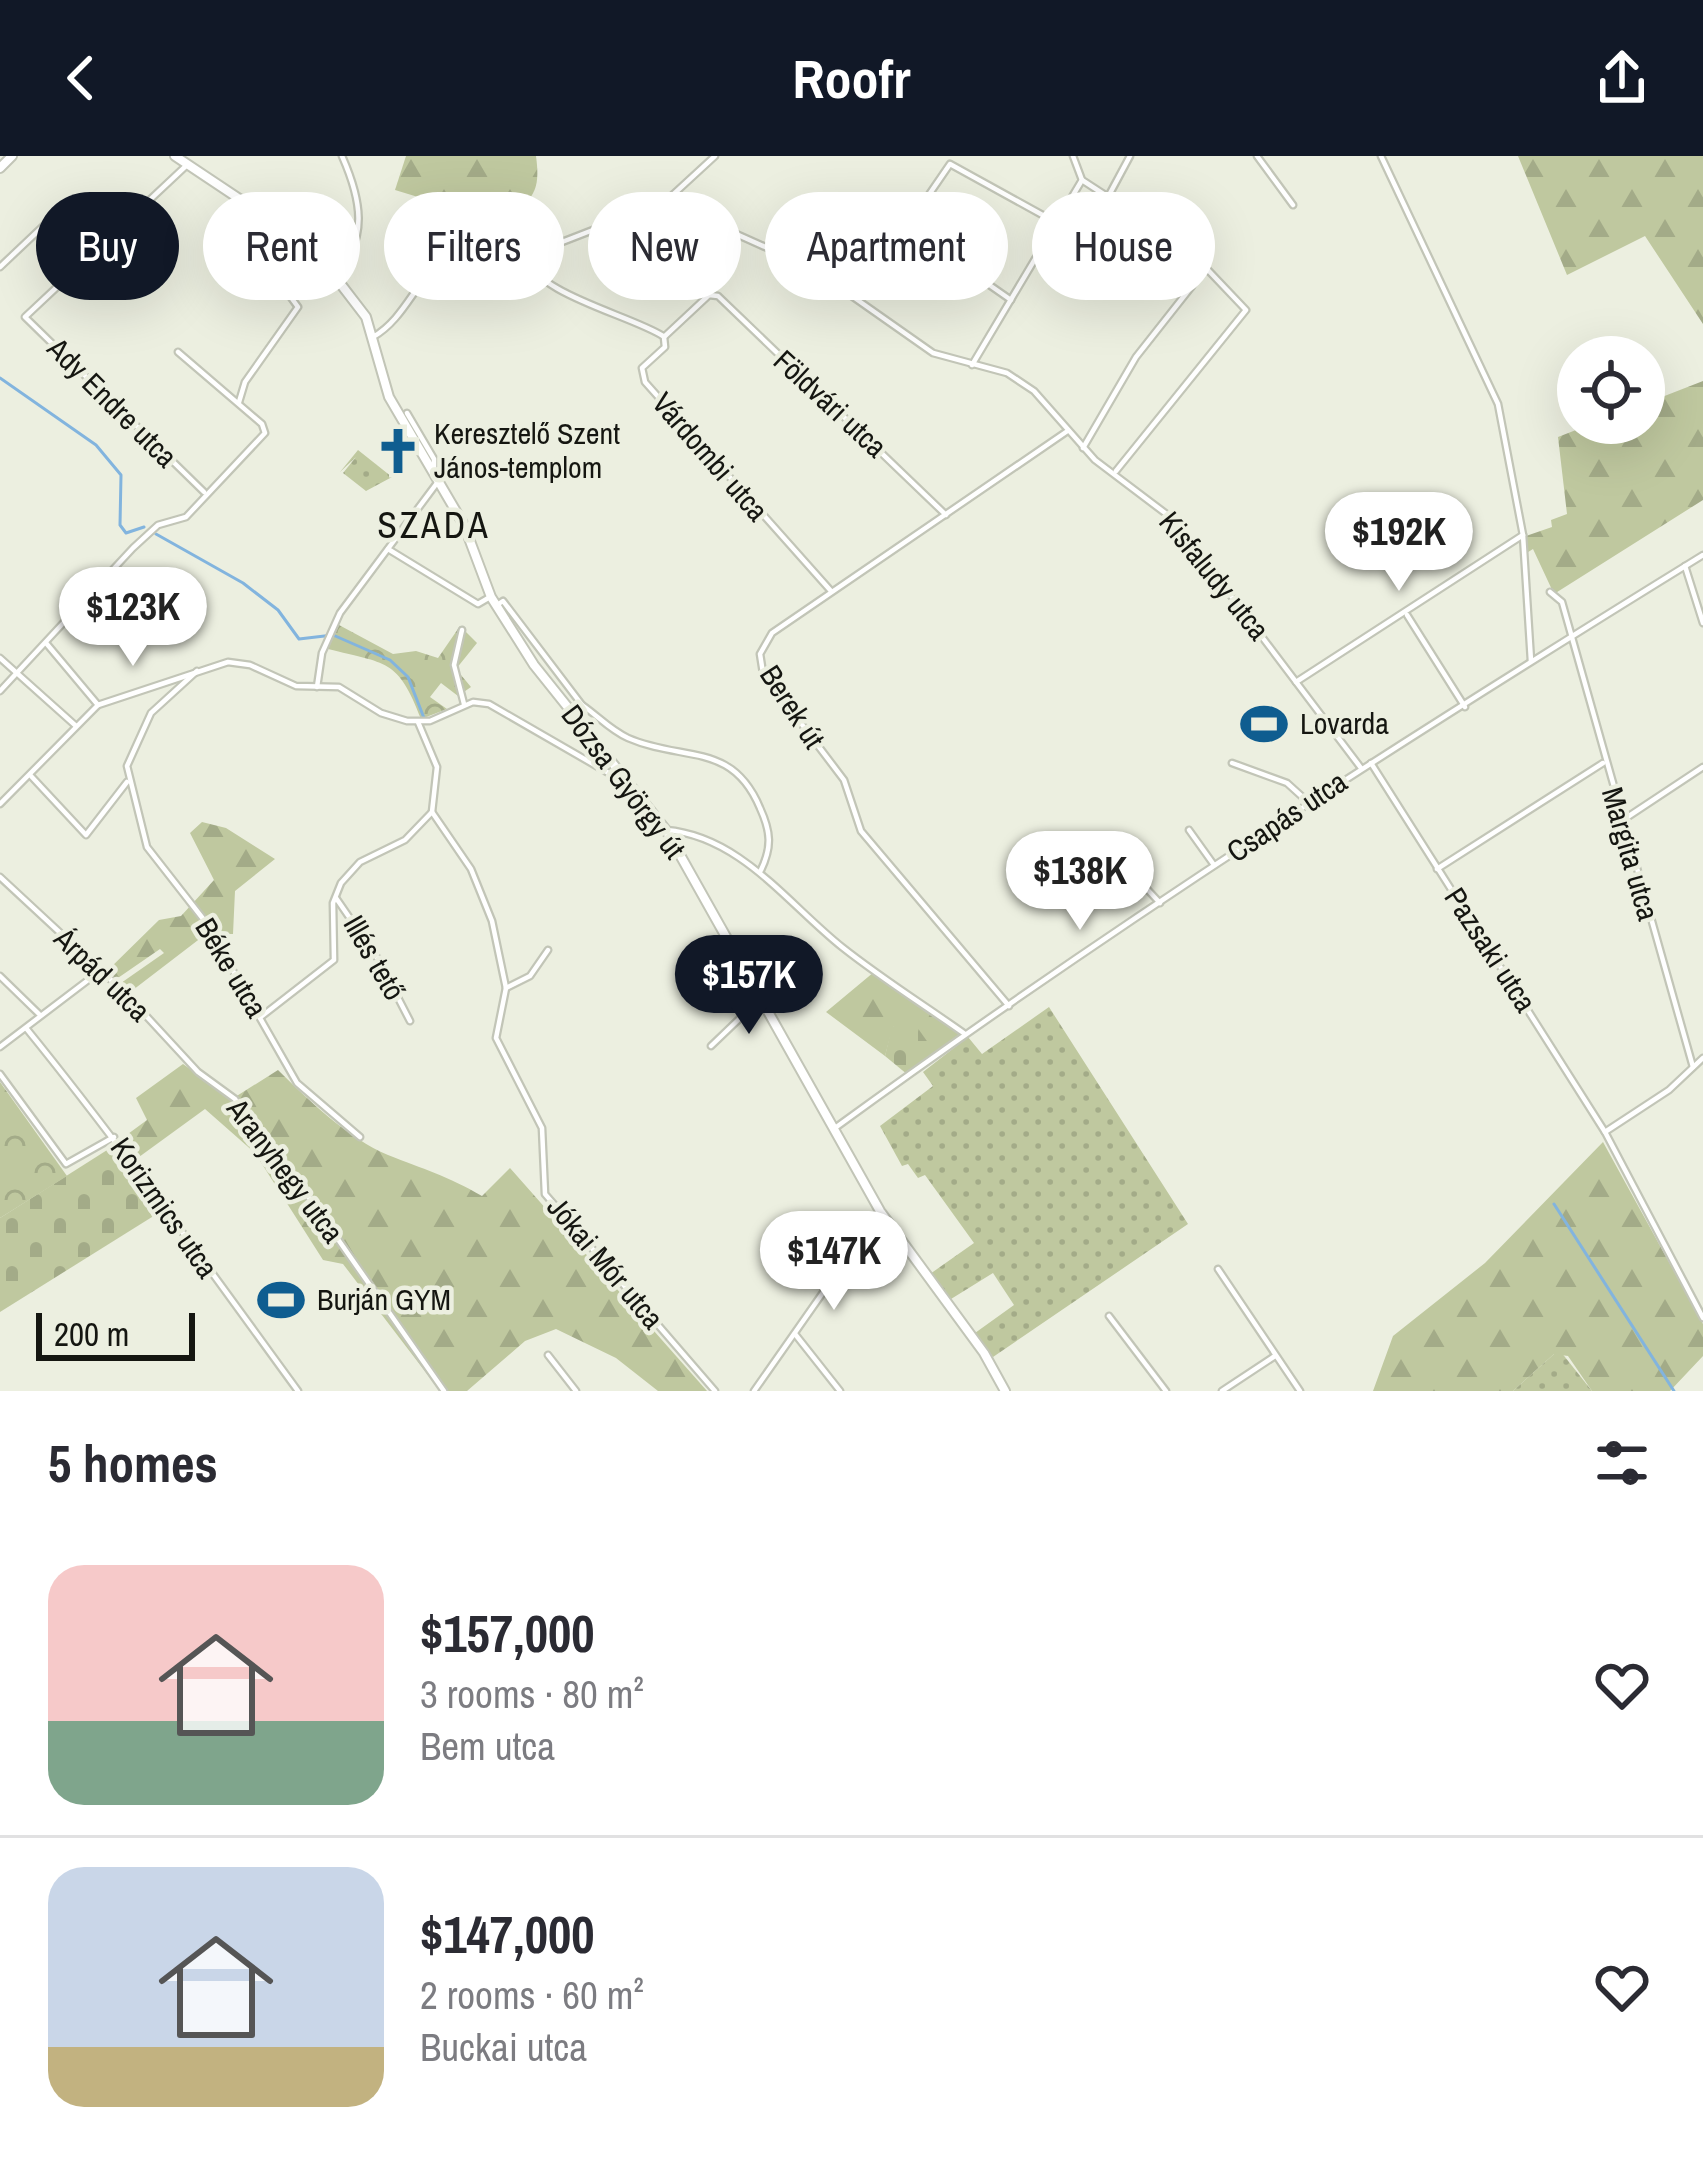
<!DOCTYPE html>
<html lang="en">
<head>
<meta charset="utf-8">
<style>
	:root { --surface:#fff; --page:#f7f7f7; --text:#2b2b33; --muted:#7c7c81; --line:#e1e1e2; --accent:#111827 }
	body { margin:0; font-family:"Archivo Narrow",sans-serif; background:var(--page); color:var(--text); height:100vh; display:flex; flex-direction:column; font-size:45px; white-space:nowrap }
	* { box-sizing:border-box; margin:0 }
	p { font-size:39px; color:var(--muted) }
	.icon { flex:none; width:66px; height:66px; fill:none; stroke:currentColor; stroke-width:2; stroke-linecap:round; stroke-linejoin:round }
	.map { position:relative; height:1235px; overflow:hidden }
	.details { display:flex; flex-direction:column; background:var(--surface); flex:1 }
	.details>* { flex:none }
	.guide { position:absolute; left:36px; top:36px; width:1632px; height:108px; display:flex; gap:24px }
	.buttons { position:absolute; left:1557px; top:180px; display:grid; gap:24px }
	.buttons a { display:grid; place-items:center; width:108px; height:108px; border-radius:50%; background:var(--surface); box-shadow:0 12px 48px #0002; font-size:60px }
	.scale { position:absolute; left:36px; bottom:30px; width:159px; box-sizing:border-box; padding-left:12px; border:6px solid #151611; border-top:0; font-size:33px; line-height:42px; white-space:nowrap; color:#151611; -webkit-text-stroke:9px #ecefe0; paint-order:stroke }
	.price { position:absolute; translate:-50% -102px; padding:0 27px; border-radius:42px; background:#fff; color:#222; font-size:39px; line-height:78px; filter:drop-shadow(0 3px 6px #0008) }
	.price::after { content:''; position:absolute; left:50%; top:72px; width:36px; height:27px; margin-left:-18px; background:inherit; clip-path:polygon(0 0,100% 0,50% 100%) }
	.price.on { background:var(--accent); color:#fff }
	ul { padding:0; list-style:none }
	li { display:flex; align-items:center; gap:36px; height:300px; padding:0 48px }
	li+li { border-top:3px solid var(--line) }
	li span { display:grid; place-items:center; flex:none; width:336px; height:240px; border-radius:36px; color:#555 }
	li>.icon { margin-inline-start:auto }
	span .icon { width:144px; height:144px; fill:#fffc; stroke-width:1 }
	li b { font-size:51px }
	h2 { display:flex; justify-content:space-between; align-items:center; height:144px; padding:0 48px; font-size:51px }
	.pill { padding:0 42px; border-radius:54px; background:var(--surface); box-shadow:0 12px 48px #0002; font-size:42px; line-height:108px }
	.pill.on { background:var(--accent); color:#fff }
	header { display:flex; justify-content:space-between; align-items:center; height:156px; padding:0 48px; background:var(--accent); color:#fff; font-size:54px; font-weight:700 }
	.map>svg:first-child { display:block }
	.forest { fill:url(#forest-firs) }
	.cemetery { fill:url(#cemetery-stones) }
	.park { fill:url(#park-crowns) }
	.garden { fill:url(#garden-dots) }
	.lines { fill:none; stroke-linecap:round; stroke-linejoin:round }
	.stream { stroke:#82b4de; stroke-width:3 }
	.street-casing { stroke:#c2c5b7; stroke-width:9 }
	.secondary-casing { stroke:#c2c5b7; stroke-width:12 }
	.street { stroke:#fff; stroke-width:4.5 }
	.secondary { stroke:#fff; stroke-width:8 }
	.labels { text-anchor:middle; stroke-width:9; stroke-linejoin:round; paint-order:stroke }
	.street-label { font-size:30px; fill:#151611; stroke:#ecefe0 }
	.poi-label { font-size:30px; fill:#151611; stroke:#ecefe0; text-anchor:start }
	.quarter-label { font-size:36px; letter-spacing:3px; fill:#151611; stroke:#ecefe0 }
</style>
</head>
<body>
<header><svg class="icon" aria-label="back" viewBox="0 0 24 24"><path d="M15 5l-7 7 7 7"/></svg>Roofr<svg class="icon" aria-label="share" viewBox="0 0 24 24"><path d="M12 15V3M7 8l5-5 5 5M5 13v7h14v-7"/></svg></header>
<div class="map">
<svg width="1703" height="1235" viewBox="0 0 1703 1235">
	<defs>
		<pattern id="forest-firs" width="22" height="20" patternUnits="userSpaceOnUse" patternTransform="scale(3)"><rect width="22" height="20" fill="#bfc89f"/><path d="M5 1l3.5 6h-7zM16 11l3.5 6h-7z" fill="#a3ab88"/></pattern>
		<pattern id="cemetery-stones" width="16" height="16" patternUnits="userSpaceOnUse" patternTransform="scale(3)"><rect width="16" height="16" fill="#bfc89f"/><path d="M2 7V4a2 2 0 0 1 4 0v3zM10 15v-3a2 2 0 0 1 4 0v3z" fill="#a3ab88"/></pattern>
		<pattern id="park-crowns" width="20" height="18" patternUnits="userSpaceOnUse" patternTransform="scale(3)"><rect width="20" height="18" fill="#bfc89f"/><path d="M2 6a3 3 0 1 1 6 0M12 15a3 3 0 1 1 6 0" fill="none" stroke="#a3ab88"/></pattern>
		<pattern id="garden-dots" width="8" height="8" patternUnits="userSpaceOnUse" patternTransform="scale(3)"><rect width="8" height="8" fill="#bfc89f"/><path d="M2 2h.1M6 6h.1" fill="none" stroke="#a3ab88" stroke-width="1.8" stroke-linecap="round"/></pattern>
	</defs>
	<rect width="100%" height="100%" fill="#ecefe0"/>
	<g class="forest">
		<path d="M406,0H536C540,30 536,41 512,59L464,55L395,34Z"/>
		<path d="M1518,0H1703V168L1645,80L1567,119Z"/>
		<path d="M1703,225V344L1554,438L1533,393L1525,398L1526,380L1552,371L1551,364L1567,358L1558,281L1594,267H1644V248Z"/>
		<path d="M202,666L226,672L275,703L235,735L233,778H206L129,837L121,827L164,797L160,793L115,824L105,817L159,764L181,760L214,724L190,677Z"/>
		<path d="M874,816L961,877L936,898L893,870L885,900L826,856Z"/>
		<path d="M183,908L232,943L278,914C307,943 349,983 388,999C423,1013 448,1020 482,1040L510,1012L707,1235H658L616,1202L556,1173L525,1185L467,1235H440L343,1108L323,1104L255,997L205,953L139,1001L127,1000L117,986L147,964L136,942Z"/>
		<path d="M1603,986L1703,1168V1200L1670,1235H1592L1568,1200L1554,1198L1513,1235H1373L1393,1180L1485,1107Z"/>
	</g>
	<g class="cemetery">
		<path d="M892,870L917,871L936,898L908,919L885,900Z"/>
		<path d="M115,989L160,1056L0,1156V1062Z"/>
	</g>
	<g class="park">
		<path d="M339,469L393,498L416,495L438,502L460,470L477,487L456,513L471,531L458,540L441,527L430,541L447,553L421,563C398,502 386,508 328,493Z"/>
		<path d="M0,926L67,1020L0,1062Z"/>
	</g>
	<g class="garden">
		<path d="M358,294L392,321L366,335L343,317L356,301L340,316Z"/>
		<path d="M1049,851L1188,1068L993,1201L975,1177L1014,1149L993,1117L951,1143L930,1118L974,1087L925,1019L918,1022L908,1008L902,1010L880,970L933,930L923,916L968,881L982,898Z"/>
		<path d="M1561,1196L1592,1235H1513L1554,1198Z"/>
	</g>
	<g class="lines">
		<g class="stream">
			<path d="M0,222L96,289L121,319L120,369L126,377L144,371"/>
			<path d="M156,378L243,427L278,454L299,483L333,479L390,504L408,521L424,562"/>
			<path d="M1554,1048L1674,1235"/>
		</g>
		<defs>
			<g id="street">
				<path d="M1073,0L1082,24L1188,93L1246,154L1116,315"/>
				<path d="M1257,0L1293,49"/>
				<path d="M1381,0L1498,248L1523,379L1531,505"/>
				<path d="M188,8L25,161L204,336"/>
				<path d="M1108,41L1130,0"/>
				<path d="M665,46L812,112L933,197L1007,217L1034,235L1095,304L1173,363L1361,612"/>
				<path d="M524,97C533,138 628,158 663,180"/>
				<path d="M0,111L55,59"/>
				<path d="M336,119C369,82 361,43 342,0"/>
				<path d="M1011,144L978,121L913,62L950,8L1057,67"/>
				<path d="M373,181C413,158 419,105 469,89C495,81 517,101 544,93L665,46L715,0"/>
				<path d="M664,181L709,139L718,140L946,359"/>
				<path d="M664,181L665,191L642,212L645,226L831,435"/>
				<path d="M972,209L1082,24"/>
				<path d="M239,246L245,226L298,151L250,85L264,57"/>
				<path d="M407,257L434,303V315"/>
				<path d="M1083,292L1136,201L1192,130L1188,93"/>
				<path d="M388,393L478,448L490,441"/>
				<path d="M1685,410L1703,467"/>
				<path d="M1550,436L1562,446L1693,911"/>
				<path d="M497,449L503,445L582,549"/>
				<path d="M1407,459L1465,551"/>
				<path d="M462,474L454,509L464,548"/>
				<path d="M46,487L98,549"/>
				<path d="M0,502L76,570"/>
				<path d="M197,515L151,557L127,610L147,691L204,764L297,927L360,981"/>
				<path d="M1296,526L1523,379"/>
				<path d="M317,531L322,497L340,457L437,327"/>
				<path d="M0,535L133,392L158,369L186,361L265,277L262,268L178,196"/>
				<path d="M574,558L582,549C598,560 610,574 628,582C683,606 732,585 760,652C771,676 772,691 761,714"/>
				<path d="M418,566L437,611L432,656L471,713L492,765L506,832L496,882L542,972L545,1038L715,1235"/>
				<path d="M1232,607L1287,627L1308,646"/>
				<path d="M1371,607L1605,976L1703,1162"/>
				<path d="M31,620L86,679L127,626"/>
				<path d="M0,648L98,549L228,506L250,509L296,530L339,531L381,557L407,565H430L473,546L489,548L626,627"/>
				<path d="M1623,664L1703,611"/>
				<path d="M666,674C740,680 788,748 842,791C881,822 924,849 965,878"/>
				<path d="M1189,674L1214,709"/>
				<path d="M1120,689L1133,718L1160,747"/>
				<path d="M1437,713L1603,607"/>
				<path d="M0,721L125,837L198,916L235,943L273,1004L307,1039L444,1235"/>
				<path d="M336,742L378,803L410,865"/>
				<path d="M0,820L39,858"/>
				<path d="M506,832L530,820L548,794"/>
				<path d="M1009,850L861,675L844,624L763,517L760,498L772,477L1066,276"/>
				<path d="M262,860L334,804L333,747L341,727L360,706L405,684L432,656"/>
				<path d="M26,872C121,989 209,1113 298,1235"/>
				<path d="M711,890L759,844"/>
				<path d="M0,891L100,815"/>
				<path d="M0,918L66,1008L114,981"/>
				<path d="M835,972C1115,768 1408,581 1703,399"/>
				<path d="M1605,976L1669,934L1703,902"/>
				<path d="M1218,1113L1300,1235"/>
				<path d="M1109,1160L1166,1235"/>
				<path d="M795,1178L840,1235"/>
				<path d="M548,1199L576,1235"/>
				<path d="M754,1235L878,1058"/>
				<path d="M1222,1235L1275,1200"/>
			</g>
			<g id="secondary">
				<path d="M175,0L313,92L366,161L389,241L464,369L491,441L534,509L666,674L880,1055L984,1197L1005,1235"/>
				<path d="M0,12L12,0"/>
			</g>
		</defs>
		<use href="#street" class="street-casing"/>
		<use href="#secondary" class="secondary-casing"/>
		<use href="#street" class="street"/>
		<use href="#secondary" class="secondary"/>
	</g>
	<defs>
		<symbol id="church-bare" viewBox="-9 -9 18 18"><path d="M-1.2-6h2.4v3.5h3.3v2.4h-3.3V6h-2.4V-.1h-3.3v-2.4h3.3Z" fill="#0f5d90" stroke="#ecefe0" stroke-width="2.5" paint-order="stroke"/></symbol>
		<symbol id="stadium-bare" viewBox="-9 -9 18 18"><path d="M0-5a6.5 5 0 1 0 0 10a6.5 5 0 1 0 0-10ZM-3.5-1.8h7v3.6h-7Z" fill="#0f5d90" stroke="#ecefe0" stroke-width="2.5" paint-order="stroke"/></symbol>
	</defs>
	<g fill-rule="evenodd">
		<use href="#church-bare" x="365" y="262" width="66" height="66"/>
		<use href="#stadium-bare" x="1231" y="535" width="66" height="66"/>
		<use href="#stadium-bare" x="248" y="1111" width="66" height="66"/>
	</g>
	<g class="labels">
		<g class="street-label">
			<text transform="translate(112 247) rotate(45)" y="10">Ady Endre utca</text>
			<text transform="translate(830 248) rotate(43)" y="10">Földvári utca</text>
			<text transform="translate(710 301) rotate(49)" y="10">Várdombi utca</text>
			<text transform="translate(1214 420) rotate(51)" y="10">Kisfaludy utca</text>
			<text transform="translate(792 551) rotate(57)" y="10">Berek út</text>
			<text transform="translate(623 626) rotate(53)" y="10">Dózsa György út</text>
			<text transform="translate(1287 661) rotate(-34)" y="10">Csapás utca</text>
			<text transform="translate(1630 698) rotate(74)" y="10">Margita utca</text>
			<text transform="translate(1490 794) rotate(57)" y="10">Pazsaki utca</text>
			<text transform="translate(374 802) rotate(60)" y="10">Illés tető</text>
			<text transform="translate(231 812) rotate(59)" y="10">Béke utca</text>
			<text transform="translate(102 819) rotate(44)" y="10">Árpád utca</text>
			<text transform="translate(285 1015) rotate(53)" y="10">Aranyhegy utca</text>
			<text transform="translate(164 1052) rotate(55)" y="10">Korizmics utca</text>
			<text transform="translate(605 1107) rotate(50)" y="10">Jókai Mór utca</text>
		</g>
		<g class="poi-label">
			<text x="434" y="288">Keresztelő Szent<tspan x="434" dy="34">János-templom</tspan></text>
			<text x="1300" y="578">Lovarda</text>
			<text x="317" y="1154">Burján GYM</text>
		</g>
		<g class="quarter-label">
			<text x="434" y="382">SZADA</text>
		</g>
	</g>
</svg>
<div class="buttons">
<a><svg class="icon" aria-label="locate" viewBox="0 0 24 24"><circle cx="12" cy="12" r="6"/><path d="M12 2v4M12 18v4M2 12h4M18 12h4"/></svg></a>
</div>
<div class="scale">200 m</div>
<b class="price" style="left:1399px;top:438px">$192K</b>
<b class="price" style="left:133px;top:513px">$123K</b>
<b class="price" style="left:1080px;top:777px">$138K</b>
<b class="price on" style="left:749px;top:881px">$157K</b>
<b class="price" style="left:834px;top:1157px">$147K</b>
<div class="guide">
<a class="pill on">Buy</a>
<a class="pill">Rent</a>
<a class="pill">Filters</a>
<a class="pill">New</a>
<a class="pill">Apartment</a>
<a class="pill">House</a>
</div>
</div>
<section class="details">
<h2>5 homes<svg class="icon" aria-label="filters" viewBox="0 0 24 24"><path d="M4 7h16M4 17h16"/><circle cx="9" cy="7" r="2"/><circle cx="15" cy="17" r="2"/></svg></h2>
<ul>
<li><span style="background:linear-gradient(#f6c9c9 65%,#7fa58c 0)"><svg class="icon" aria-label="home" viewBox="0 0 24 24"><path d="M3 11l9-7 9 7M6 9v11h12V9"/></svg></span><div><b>$157,000</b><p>3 rooms · 80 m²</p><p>Bem utca</p></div><svg class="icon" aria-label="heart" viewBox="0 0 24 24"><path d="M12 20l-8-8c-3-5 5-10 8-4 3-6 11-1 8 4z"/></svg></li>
<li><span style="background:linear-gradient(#c9d6e8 75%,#c2b280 0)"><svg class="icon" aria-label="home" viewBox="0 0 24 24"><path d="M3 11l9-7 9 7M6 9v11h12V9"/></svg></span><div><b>$147,000</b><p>2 rooms · 60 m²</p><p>Buckai utca</p></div><svg class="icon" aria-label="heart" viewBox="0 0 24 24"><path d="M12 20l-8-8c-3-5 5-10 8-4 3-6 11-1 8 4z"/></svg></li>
</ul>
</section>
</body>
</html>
